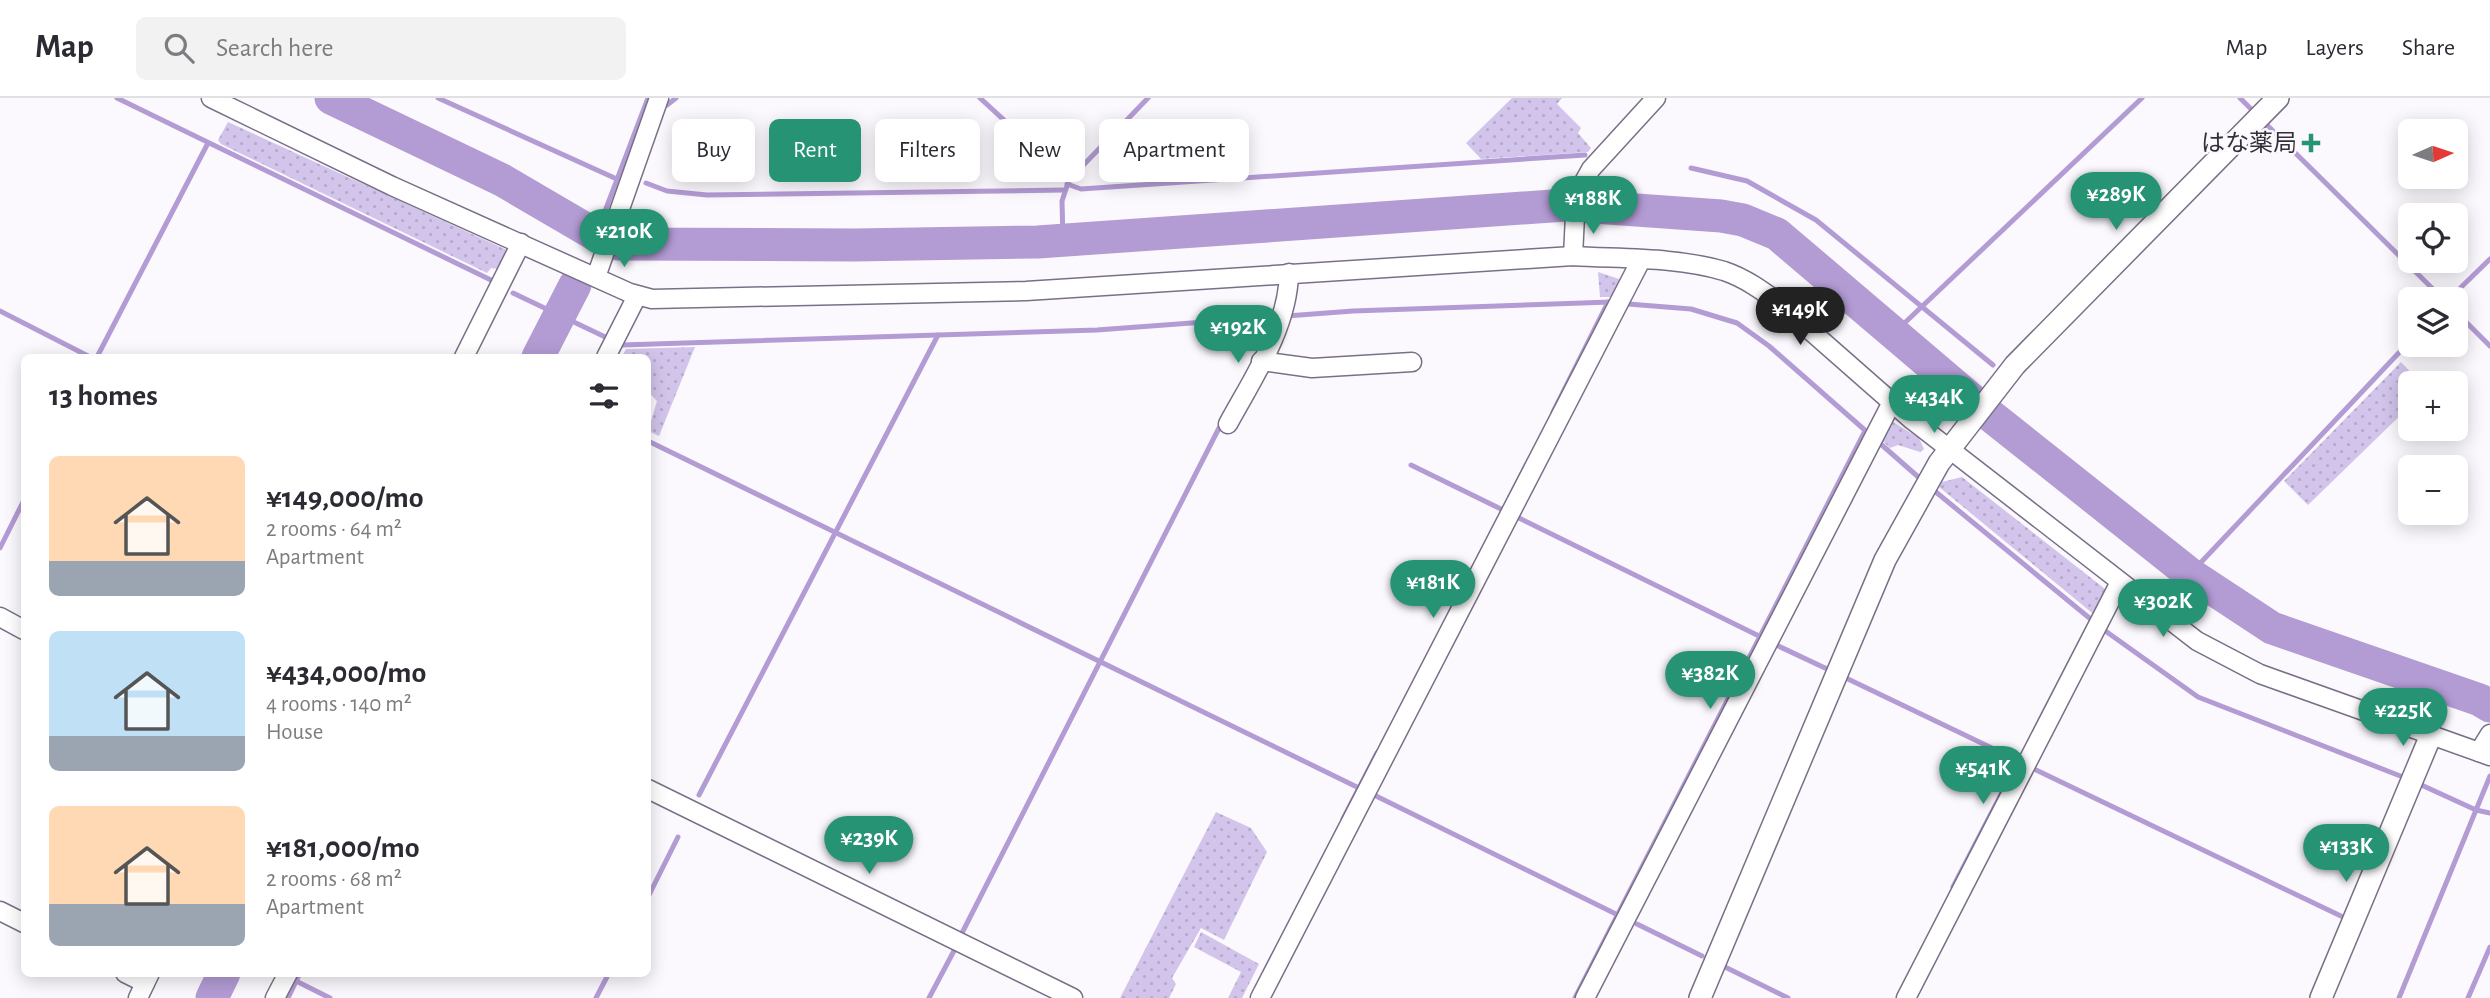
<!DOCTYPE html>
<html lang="en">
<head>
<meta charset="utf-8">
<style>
	:root { --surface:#fff; --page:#f2f2f3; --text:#2b2b33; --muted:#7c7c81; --line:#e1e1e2; --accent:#259374 }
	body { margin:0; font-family:"Alegreya Sans","Noto Sans JP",sans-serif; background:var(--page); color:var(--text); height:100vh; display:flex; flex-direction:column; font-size:26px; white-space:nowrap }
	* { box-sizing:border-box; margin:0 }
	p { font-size:23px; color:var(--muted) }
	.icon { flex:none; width:38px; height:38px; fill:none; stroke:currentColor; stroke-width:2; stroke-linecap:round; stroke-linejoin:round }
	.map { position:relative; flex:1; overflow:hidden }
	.panel { position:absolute; left:21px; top:256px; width:630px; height:623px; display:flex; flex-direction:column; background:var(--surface); border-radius:10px; box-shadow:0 4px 18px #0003 }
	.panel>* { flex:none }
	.banner { position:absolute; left:672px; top:21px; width:665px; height:63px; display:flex; gap:14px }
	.needle { width:46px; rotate:87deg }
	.tools { position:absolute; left:2398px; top:21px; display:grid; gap:14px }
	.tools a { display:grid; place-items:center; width:70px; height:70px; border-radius:10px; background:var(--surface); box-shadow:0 4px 18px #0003; font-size:35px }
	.price { position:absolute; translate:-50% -60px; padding:0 16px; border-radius:24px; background:var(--accent); color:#fff; font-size:23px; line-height:46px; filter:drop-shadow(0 2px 4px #0008) }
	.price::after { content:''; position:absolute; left:50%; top:42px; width:21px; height:16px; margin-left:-10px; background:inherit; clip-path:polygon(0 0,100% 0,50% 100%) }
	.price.active { background:#222; color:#fff }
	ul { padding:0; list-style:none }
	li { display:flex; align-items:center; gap:21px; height:175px; padding:0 28px }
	li span { display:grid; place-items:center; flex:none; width:196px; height:140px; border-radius:10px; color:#555 }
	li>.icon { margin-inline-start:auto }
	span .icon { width:84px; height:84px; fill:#fffc; stroke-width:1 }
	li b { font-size:30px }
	h2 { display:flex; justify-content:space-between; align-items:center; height:84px; padding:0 28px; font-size:30px }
	.tag { padding:0 24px; border-radius:10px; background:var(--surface); box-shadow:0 4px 18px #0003; font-size:24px; line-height:63px }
	.tag.active { background:var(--accent); color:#fff }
	header { display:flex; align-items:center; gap:42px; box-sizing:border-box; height:98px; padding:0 35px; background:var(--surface); border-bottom:2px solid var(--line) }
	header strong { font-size:33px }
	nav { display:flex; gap:38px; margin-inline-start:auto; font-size:24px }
	.search { width:490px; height:63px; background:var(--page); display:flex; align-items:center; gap:18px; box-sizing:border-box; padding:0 24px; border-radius:10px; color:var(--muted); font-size:26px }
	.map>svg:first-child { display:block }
	.grass { fill:url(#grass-dots) }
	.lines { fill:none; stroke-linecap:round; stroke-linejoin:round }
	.stream { stroke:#b39bd4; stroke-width:5 }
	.river { stroke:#b39bd4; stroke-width:33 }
	.minor-casing { stroke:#797087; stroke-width:21 }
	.tertiary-casing { stroke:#797087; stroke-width:24 }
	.minor { stroke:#fff; stroke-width:18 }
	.tertiary { stroke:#fff; stroke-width:21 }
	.poi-dot { fill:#259374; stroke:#fbf9fe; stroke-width:2.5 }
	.labels { text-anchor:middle; stroke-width:5; stroke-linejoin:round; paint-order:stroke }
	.poi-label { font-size:24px; fill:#34303a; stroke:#fbf9fe; text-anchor:end }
</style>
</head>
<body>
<header>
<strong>Map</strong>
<div class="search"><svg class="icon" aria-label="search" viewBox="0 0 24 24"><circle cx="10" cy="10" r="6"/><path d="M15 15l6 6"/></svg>Search here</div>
<nav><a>Map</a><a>Layers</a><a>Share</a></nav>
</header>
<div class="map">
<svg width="2490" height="900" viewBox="0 0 2490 900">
	<defs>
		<pattern id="grass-dots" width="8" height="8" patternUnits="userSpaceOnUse" patternTransform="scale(1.75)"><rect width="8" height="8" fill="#d3c4eb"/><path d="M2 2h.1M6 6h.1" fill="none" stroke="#b6a9ca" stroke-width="1.8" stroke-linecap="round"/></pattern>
	</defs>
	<rect width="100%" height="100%" fill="#fbf9fe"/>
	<g class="grass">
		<path d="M1512,0H1562L1557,6L1581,30L1578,35L1591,50L1588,54L1481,61L1466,45Z"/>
		<path d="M228,24L509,153L499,171L491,170L487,175L221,46L218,42Z"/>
		<path d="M1598,174L1622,182L1613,199H1600Z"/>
		<path d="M695,249L659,338L648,333L657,303L648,294V259H622L626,251Z"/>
		<path d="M2401,264L2421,285H2410V308L2308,407L2284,383Z"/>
		<path d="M1893,324L1919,340L1924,351L1920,354L1898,347L1890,350L1878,339L1887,325Z"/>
		<path d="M1962,379L2109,494L2097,519L1939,389L1942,384Z"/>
		<path d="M1216,714L1251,730L1267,754L1224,842L1201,830L1172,880L1176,886L1169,900H1120Z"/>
		<path d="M1201,834L1259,866L1242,900H1228L1241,874L1194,849Z"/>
	</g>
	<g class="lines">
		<g class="stream">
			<path d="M117,0L495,184"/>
			<path d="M438,0L619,82"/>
			<path d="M980,0L1069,82"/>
			<path d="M2240,0L2251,11"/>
			<path d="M667,7L676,0"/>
			<path d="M2268,28L2443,201"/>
			<path d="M1691,70L1747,83L1816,122L1993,267"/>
			<path d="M646,85L667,93L707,97L1064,92"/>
			<path d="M1067,86L1081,91L1585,57"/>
			<path d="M1585,108L1586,100"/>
			<path d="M596,137L648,0"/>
			<path d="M1063,142L1062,103L1069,82L1148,0"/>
			<path d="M513,195L622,247L1097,232L1353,213L1611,204"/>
			<path d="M2449,201L2490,161"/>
			<path d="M1628,206L1691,211L1737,225L1769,248L1924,384"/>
			<path d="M0,213L90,259"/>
			<path d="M2455,213L2490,248"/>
			<path d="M1894,235L2142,0"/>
			<path d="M97,259L208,45"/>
			<path d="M1553,314L1608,204"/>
			<path d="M648,343L1361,691"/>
			<path d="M1411,367L1505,413"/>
			<path d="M1931,390L2104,532L2198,599L2408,681"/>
			<path d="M1517,419L1761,539"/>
			<path d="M0,450L24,402"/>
			<path d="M2190,476L2410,243"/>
			<path d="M1774,546L1825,570"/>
			<path d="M1848,581L2021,664"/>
			<path d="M2034,671L2343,819"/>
			<path d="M2417,685L2476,712L2490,715"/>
			<path d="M699,697L938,237"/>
			<path d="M1374,697L1620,818"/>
			<path d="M1343,721L1377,655"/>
			<path d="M1953,789L2008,683"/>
			<path d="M648,799L678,739"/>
			<path d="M1637,826L1702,858"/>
			<path d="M962,835L1219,330"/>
			<path d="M1725,869L1788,900"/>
			<path d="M296,883L330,900"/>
			<path d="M288,900L300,875"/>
			<path d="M596,900L609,875"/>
			<path d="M929,900L956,849"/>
			<path d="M1575,900L1865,333"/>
			<path d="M2399,900L2490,678"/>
			<path d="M2468,900L2490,849"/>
		</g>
		<g class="river">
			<path d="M331,0L502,82L596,137L618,146L855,147L1038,144L1566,107L1721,118L1743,122L1777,136L1991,318L2190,476L2272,530L2480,602L2490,608"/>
			<path d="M538,259L575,187"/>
			<path d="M212,900L224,875"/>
		</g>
		<defs>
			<g id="minor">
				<path d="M211,0L392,88L630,195L652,201L1026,193L1573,158C1622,161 1677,159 1724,173C1745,180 1763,193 1780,206L1912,322L2197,543L2260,576L2490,658"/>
				<path d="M1573,158L1576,98L1591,71L1656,0"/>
				<path d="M596,179L659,0"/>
				<path d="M464,259L521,145"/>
				<path d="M606,259L637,198"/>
				<path d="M1261,263L1312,270L1412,264"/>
				<path d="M1228,326C1253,280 1288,229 1289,175"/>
				<path d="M0,519L24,532"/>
				<path d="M2479,654L2490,636"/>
				<path d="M648,691L1073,900"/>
				<path d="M0,813L24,825"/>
				<path d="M125,875L145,885"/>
				<path d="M138,900L150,875"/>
				<path d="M275,900L288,875"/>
				<path d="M1260,900L1641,162"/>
				<path d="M1585,900L1892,304"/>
				<path d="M1906,900L2120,484"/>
			</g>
			<g id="tertiary">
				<path d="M1700,900L1885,462L1939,365L2015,267L2278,0"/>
				<path d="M2321,900L2431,637"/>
			</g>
		</defs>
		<use href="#minor" class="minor-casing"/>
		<use href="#tertiary" class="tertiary-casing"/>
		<use href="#minor" class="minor"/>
		<use href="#tertiary" class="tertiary"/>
	</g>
	<path class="poi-dot" d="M2307.5 34.5h7v7h7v7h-7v7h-7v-7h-7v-7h7z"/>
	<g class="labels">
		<g class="poi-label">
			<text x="2297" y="53">はな薬局</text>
		</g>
	</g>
</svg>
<div class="tools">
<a><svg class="needle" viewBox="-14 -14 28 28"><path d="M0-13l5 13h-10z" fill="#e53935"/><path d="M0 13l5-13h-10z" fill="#7c7c81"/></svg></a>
<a><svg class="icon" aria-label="locate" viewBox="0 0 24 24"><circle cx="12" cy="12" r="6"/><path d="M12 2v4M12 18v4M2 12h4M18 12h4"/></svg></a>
<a><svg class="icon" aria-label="layers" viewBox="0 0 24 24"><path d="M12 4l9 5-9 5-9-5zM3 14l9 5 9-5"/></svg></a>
<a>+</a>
<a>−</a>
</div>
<b class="price" style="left:2116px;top:134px">¥289K</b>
<b class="price" style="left:1593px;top:138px">¥188K</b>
<b class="price" style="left:624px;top:171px">¥210K</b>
<b class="price active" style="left:1800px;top:249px">¥149K</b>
<b class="price" style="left:1238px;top:267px">¥192K</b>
<b class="price" style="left:1934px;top:337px">¥434K</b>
<b class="price" style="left:1433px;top:522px">¥181K</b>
<b class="price" style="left:2163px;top:541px">¥302K</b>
<b class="price" style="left:1710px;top:613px">¥382K</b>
<b class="price" style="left:2403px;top:650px">¥225K</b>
<b class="price" style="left:1983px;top:708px">¥541K</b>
<b class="price" style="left:869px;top:778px">¥239K</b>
<b class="price" style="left:2346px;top:786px">¥133K</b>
<div class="banner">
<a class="tag">Buy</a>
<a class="tag active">Rent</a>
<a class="tag">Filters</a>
<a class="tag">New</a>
<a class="tag">Apartment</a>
</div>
<section class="panel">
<h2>13 homes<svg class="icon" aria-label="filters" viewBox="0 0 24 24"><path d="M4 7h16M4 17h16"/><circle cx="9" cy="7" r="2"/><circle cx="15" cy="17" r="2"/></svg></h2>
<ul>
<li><span style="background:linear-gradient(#ffd9b3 75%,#9aa5b1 0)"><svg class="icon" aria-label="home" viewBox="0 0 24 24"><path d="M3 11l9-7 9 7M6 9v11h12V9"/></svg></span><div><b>¥149,000/mo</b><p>2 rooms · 64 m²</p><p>Apartment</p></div></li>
<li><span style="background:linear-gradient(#bfe0f5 75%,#9aa5b1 0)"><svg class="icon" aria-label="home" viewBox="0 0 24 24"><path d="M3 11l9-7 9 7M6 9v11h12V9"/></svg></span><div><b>¥434,000/mo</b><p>4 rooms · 140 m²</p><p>House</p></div></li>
<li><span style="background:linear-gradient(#ffd9b3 70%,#9aa5b1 0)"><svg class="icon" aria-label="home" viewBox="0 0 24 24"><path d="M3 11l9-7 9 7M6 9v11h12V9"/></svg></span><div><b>¥181,000/mo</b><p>2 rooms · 68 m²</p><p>Apartment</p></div></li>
</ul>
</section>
</div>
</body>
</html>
